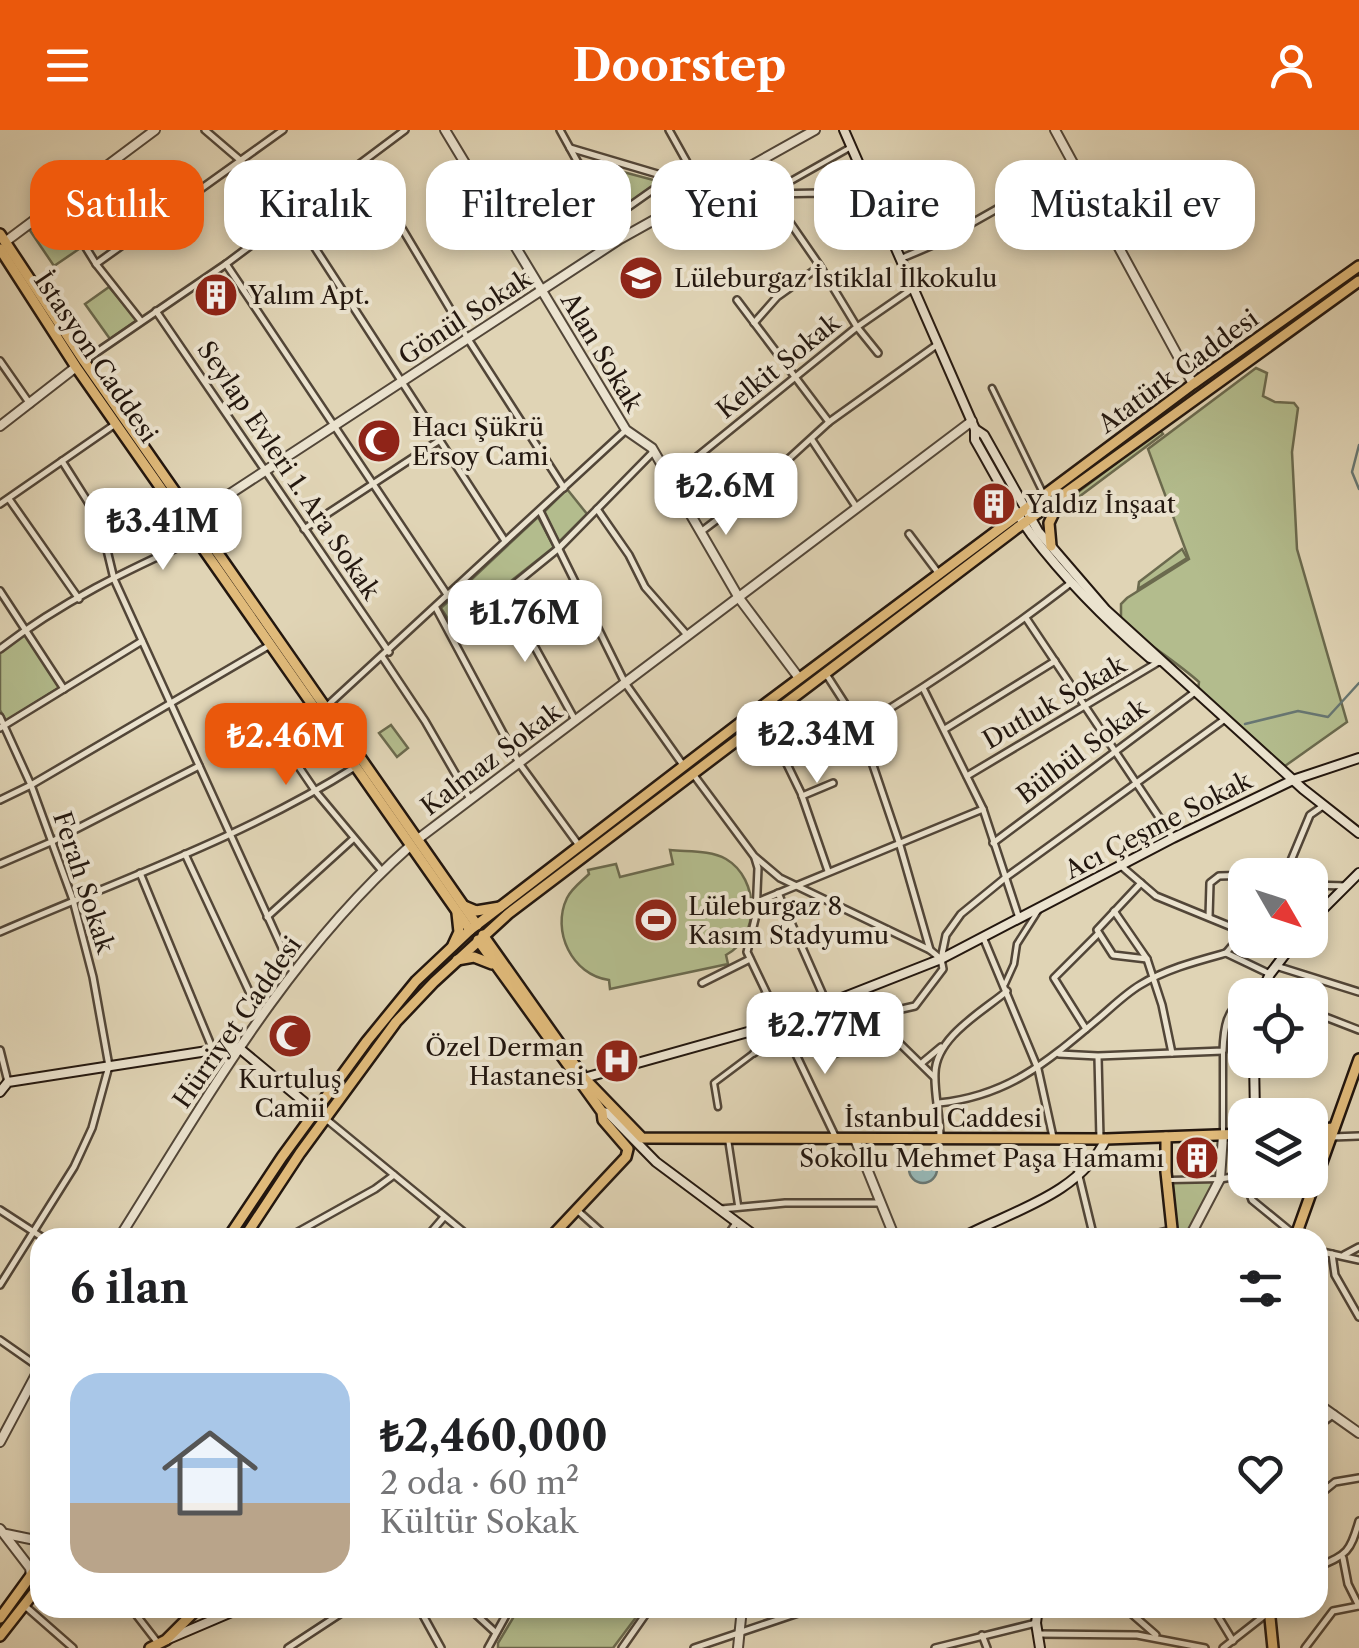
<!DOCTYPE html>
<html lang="tr">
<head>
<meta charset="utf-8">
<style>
	:root { --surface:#fff; --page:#f2f2f2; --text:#202124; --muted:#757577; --line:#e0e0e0; --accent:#ea580c }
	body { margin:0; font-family:"Libre Caslon Text",serif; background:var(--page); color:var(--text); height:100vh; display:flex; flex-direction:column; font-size:38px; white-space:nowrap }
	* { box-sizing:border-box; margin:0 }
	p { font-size:32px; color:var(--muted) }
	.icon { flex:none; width:55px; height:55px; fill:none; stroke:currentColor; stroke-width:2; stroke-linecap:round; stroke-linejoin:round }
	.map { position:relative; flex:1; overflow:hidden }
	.panel { position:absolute; left:30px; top:1098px; width:1298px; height:390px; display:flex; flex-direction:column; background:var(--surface); border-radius:30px; box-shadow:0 5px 15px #0003 }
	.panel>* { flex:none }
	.guide { position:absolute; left:30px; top:30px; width:1300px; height:90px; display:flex; gap:20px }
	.needle { width:65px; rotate:129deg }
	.buttons { position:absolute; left:1228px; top:728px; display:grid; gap:20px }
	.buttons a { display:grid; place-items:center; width:100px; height:100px; border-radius:20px; background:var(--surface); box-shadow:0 5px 15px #0003; font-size:50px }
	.price { position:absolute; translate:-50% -85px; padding:0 22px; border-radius:20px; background:#fff; color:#222; font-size:32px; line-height:65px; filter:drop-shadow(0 2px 5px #0008) }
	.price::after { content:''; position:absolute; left:50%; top:60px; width:30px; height:22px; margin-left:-15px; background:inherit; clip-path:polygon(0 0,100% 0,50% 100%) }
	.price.on { background:var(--accent); color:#fff }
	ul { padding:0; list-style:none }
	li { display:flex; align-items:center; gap:30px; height:250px; padding:0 40px }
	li+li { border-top:2px solid var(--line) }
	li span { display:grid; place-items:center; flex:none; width:280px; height:200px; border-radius:30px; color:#555 }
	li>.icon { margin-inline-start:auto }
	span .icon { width:120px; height:120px; fill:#fffc; stroke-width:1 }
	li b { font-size:42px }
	h2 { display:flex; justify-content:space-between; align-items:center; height:120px; padding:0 40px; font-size:42px }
	.tag { padding:0 35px; border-radius:30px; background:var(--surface); box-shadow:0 5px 15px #0003; font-size:35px; line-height:90px }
	.tag.on { background:var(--accent); color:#fff }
	header { display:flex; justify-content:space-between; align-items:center; height:130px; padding:0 40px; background:var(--accent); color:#fff; font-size:45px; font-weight:800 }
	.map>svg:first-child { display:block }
	.green { fill:#b3bc8d; stroke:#6b6a4e; stroke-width:2.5 }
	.water { fill:#96b7b6; stroke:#687773; stroke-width:2.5 }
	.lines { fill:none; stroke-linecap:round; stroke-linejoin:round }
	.stream { stroke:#687773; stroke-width:2.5 }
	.pedestrian-casing { stroke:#524638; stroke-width:9 }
	.minor-casing { stroke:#524638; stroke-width:10 }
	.tertiary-casing { stroke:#524638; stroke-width:12 }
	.secondary-casing { stroke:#23170f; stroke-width:12 }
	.primary-casing { stroke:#23170f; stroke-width:14 }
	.trunk-casing { stroke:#23170f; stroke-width:14 }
	.pedestrian { stroke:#ebe3cf; stroke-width:4 }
	.minor { stroke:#ebe3cf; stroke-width:5 }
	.tertiary { stroke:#ebe3cf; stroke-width:8 }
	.secondary { stroke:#ebe3cf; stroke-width:8 }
	.primary { stroke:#e0ba7a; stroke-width:9 }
	.trunk { stroke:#e0ba7a; stroke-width:9 }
	.labels { text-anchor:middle; stroke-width:8; stroke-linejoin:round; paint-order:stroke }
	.poi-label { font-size:25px; fill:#23170f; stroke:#ebe3cf; text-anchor:start }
	.street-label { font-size:25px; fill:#23170f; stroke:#ebe3cf }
</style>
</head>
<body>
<header><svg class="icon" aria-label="menu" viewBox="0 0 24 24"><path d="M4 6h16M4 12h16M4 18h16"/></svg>Doorstep<svg class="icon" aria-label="person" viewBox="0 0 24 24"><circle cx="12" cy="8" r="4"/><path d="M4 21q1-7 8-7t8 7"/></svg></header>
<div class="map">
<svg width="1359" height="1518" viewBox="0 0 1359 1518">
	<rect width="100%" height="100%" fill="#e0d4b5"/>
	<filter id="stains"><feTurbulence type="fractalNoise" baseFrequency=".002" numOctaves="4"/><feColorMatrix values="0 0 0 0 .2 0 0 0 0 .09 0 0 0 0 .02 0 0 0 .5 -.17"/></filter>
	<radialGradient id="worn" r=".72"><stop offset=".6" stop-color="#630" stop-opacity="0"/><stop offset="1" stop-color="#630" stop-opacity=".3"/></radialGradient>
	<g class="green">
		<path d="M582,31L661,52L611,87Z"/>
		<path d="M58,78L82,117L54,136L29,99Z"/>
		<path d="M109,157L137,190L110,209L85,174Z"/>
		<path d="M1256,238L1267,243L1263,266L1275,272L1294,273L1298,278L1292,322L1297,419L1347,592L1285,636L1198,560L1199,552C1173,529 1146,514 1121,491V474L1127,468L1189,429L1148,319Z"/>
		<path d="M1160,300L1163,304L1064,378L1061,375Z"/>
		<path d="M567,359L587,384L559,412L544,382Z"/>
		<path d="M538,387L554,417L453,497L441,478Z"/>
		<path d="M1182,419L1187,428L1138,459L1139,452Z"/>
		<path d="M25,503L60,557L6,591L0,580V522Z"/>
		<path d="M391,595L408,618L397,627L379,603Z"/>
		<path d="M670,720C687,722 710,720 726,729C760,749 760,807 726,825L728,834L610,859L609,850C572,845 551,801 567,768C572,758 581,752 589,744L588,740L616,734L620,747L673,734Z"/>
		<path d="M853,885L860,905L850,909L855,920L829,930L825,919L850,909L844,888Z"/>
		<path d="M1220,1049L1189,1107H1173L1167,1050Z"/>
		<path d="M519,1478H643L613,1518H498V1513Z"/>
	</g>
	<circle class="water" cx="923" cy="1039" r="14"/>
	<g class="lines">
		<g class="stream">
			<path d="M1359,315L1352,342L1359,359"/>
			<path d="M1245,594L1298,581L1328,587L1359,553"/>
		</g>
		<defs>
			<g id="pedestrian">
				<path d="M735,88L768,64L851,17"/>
				<path d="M992,258L1044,365"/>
				<path d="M1005,854L1014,834L1017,814L1038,781"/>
				<path d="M718,977L714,953L754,923"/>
				<path d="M1223,1001V921"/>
				<path d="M728,1009L738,1075"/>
				<path d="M1170,1050L1220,1049"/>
				<path d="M1194,1097L1205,1108"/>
				<path d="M1136,1108L1170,1100"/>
			</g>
			<g id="minor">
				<path d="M205,0L240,30L293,84L505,411"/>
				<path d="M560,0L620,109"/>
				<path d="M669,0L703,61"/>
				<path d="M570,18L671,48"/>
				<path d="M363,33L468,209L564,358"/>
				<path d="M751,36L820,136L857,197L878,223"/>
				<path d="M769,64L821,63L874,75"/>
				<path d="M59,74L96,134L141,191"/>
				<path d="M610,90L688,35"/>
				<path d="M900,129L933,115L1073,36"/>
				<path d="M96,134L283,0"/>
				<path d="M226,134L448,466"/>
				<path d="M737,170L829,292"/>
				<path d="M156,181L389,522"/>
				<path d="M754,193L777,167L819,137"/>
				<path d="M0,231L30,274"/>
				<path d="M84,231L226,134L405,0"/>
				<path d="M812,310L857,378"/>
				<path d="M62,331L100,391L114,449L293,842"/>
				<path d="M671,348L857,197L912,159"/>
				<path d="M9,369L79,469"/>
				<path d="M0,374L114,295"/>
				<path d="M597,379L629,425L645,457L688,506"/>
				<path d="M540,381L625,553L683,635"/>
				<path d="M304,399L440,310"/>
				<path d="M702,401L747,367L829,292L938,214"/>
				<path d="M909,404L939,444"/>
				<path d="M0,461L64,559"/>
				<path d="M505,463L575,590"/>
				<path d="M436,478L519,633L578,714"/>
				<path d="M1026,488L1173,708"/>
				<path d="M452,505L559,418L654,321"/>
				<path d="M0,519C59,473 129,439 197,409"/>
				<path d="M383,528L425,591L470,669"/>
				<path d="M826,544L860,597L899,712L930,820"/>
				<path d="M923,558L983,679L1019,788"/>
				<path d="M327,576L626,300"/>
				<path d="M0,587L31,655L73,770L93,847L109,936L92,998L74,1037L0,1155"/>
				<path d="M765,589L801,663L828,741"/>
				<path d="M860,597C933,552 1004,505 1072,452"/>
				<path d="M0,598L142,511"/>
				<path d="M945,599L1055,531"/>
				<path d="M284,615L316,662L382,741"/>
				<path d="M693,644L754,726L780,748L930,820L941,829"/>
				<path d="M967,646L1160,531"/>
				<path d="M802,666L833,653"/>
				<path d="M0,670L31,655L270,515"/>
				<path d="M993,713L1195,562"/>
				<path d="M185,724L261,887"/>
				<path d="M755,728L758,738L756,785L747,822L835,1006"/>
				<path d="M0,734L51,712L199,636"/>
				<path d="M1120,735L1156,766L1244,802"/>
				<path d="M140,743L213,920"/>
				<path d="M1285,745L1310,685L1323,676"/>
				<path d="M1141,753L1097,800L1113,825L1147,829"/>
				<path d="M1310,755L1346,756"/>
				<path d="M778,763L827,874"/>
				<path d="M757,772L983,679"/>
				<path d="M1114,781L1147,829L1162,875L1172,923"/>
				<path d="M267,787L353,709"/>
				<path d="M1209,787L1210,753L1219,746L1285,744"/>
				<path d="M0,802C120,750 244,707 355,637"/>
				<path d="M983,807L1038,939L1053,1007"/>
				<path d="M1226,823L1243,803"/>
				<path d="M1276,836L1359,862"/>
				<path d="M702,853L750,829"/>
				<path d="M863,861L870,873L893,881L915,876L943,839L941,829L946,805L961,784L1005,748L1225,589"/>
				<path d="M870,875L883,897L934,947"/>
				<path d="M1310,881L1359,900"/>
				<path d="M1086,899L1054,848L1098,804"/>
				<path d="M0,920L8,952"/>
				<path d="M754,923L783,902"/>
				<path d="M1059,924L1098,926L1223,921C1224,896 1226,882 1245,866"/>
				<path d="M1098,927L1100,1009"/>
				<path d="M923,932L941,917"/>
				<path d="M939,973C1008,966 1047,932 1098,889C1111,878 1125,864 1140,855C1166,839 1197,831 1226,823L1270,844"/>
				<path d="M326,989L471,1108"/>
				<path d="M940,1007C940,986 934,963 935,943C936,907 982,882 1007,861"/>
				<path d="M1332,1007L1359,1006"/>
				<path d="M1070,1009L1094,1108"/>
				<path d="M1243,1045L1252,1070L1296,1106"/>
				<path d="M1220,1049L1245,1045"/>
				<path d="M721,1079L785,1073H879"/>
				<path d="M0,1080L43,1108"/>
				<path d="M577,1080L608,1108"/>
				<path d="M249,1099L265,1108"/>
				<path d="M287,1108L375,1059L394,1045"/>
				<path d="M426,1108L444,1087"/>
				<path d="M726,1108L736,1093"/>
				<path d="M1318,1121L1359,1130"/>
				<path d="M1332,1124L1335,1145L1359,1187"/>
				<path d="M1344,1125L1359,1117"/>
				<path d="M0,1210L40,1238"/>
				<path d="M1318,1296L1334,1284"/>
				<path d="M1318,1366L1335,1352L1359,1348"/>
				<path d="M1343,1428L1348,1454L1359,1476"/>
				<path d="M1318,1437C1347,1424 1350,1423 1359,1391"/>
				<path d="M24,1475L73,1518"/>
				<path d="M131,1478L158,1513"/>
				<path d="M419,1478L441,1518"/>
				<path d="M469,1478L495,1502"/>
				<path d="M1125,1478L1156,1505"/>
				<path d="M1213,1478L1233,1511"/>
				<path d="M1039,1504L1137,1505L1205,1518"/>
				<path d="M982,1505L987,1518"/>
				<path d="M288,1518L349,1478"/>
				<path d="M488,1518L510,1478"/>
				<path d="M622,1518L650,1478"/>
				<path d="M694,1518L813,1478"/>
				<path d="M935,1518L1036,1493"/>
				<path d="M1223,1518L1274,1478"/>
				<path d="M1305,1518L1333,1481L1359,1476"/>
			</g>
			<g id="tertiary">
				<path d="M445,0L626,300L652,318L739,468L799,548"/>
				<path d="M1055,0L1193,254"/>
				<path d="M5,112L155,0"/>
				<path d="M0,296L76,237"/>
				<path d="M193,388L620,109L815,0"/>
				<path d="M418,709L972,291"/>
				<path d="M855,1009L895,1108"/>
				<path d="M119,1108C206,970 287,825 410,716"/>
				<path d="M1189,1108L1220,1049L1223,1005"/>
				<path d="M1318,1274L1359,1303"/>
				<path d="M0,1312L40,1237"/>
				<path d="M0,1399L30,1438L31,1446"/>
				<path d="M6,1404L40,1411"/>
				<path d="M738,1518L742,1478"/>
			</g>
			<g id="secondary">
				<path d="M844,0L975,299V310C993,341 1010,375 1031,404C1066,450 1107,491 1150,528L1160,531"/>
				<path d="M975,299L984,305L1038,401L1106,480L1303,659L1359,703"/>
				<path d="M1310,792L1359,743"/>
				<path d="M1260,865L1270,844L1296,810"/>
				<path d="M1254,930L1255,985"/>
				<path d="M584,948L773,895L941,829L1173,708L1293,650L1359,628"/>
				<path d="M0,962L8,952L233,917L239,918L315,981"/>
				<path d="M602,982L608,983L656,1032L758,1108"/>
				<path d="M961,1108C1011,1081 1079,1065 1106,1009"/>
				<path d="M1038,1478L1036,1493L1040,1518"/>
				<path d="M166,1510L241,1478"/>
			</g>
			<g id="primary">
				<path d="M0,104L84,231L477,795"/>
				<path d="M0,119L76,237L470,800"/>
				<path d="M464,776L476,781L500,777"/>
				<path d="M483,805L584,948L642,1008L1106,1009L1245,1004"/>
				<path d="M478,810L602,982L603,990L628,1019L626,1027L550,1108"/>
				<path d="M453,815L459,802L457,783"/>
				<path d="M457,830L474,827L492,834"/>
				<path d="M1310,1000L1333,998"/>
				<path d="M1166,1007V1042L1173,1108"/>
				<path d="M1295,1108L1359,929"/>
				<path d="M1269,1478L1273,1518"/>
				<path d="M150,1518L166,1510L198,1478"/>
			</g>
			<g id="trunk">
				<path d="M1051,416L1049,393L1059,372"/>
				<path d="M228,1108L282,1027L367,911L416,851L470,800L741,592L1193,254L1359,136"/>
				<path d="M244,1108L300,1023L396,892L434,852L508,784L1017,398L1359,151"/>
				<path d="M0,1488L40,1433"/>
				<path d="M0,1506L40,1455"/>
			</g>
		</defs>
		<use href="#pedestrian" class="pedestrian-casing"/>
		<use href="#minor" class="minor-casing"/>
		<use href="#tertiary" class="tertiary-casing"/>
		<use href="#secondary" class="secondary-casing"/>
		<use href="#primary" class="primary-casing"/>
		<use href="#trunk" class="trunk-casing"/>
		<use href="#pedestrian" class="pedestrian"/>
		<use href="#minor" class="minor"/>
		<use href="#tertiary" class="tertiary"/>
		<use href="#secondary" class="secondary"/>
		<use href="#primary" class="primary"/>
		<use href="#trunk" class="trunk"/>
	</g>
	<defs>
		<symbol id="school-disc" viewBox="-11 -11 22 22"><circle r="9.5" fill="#8f2418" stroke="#ebe3cf"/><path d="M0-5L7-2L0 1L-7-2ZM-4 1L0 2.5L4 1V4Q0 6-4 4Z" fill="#fff"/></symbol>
		<symbol id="building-disc" viewBox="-11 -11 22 22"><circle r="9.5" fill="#8f2418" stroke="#ebe3cf"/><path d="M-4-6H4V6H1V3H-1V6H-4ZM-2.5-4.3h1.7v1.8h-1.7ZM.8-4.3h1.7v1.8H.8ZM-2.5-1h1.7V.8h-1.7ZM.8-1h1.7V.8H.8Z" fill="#fff"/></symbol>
		<symbol id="mosque-disc" viewBox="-11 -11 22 22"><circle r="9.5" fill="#8f2418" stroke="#ebe3cf"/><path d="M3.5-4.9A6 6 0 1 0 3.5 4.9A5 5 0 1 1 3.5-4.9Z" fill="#fff"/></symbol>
		<symbol id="stadium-disc" viewBox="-11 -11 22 22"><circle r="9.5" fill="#8f2418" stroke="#ebe3cf"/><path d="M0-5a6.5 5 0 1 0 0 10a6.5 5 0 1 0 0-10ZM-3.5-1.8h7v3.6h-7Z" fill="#fff"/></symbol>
		<symbol id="hospital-disc" viewBox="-11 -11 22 22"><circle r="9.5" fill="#8f2418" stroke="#ebe3cf"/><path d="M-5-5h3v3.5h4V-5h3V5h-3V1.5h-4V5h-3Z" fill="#fff"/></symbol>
	</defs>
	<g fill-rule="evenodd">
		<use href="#school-disc" x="616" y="123" width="50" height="50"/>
		<use href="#building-disc" x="191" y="140" width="50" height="50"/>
		<use href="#mosque-disc" x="354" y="286" width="50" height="50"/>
		<use href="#building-disc" x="969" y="349" width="50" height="50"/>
		<use href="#stadium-disc" x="631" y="765" width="50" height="50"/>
		<use href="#mosque-disc" x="265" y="881" width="50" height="50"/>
		<use href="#hospital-disc" x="592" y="906" width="50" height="50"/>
		<use href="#building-disc" x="1172" y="1003" width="50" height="50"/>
	</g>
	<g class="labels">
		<g class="poi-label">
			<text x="674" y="157">Lüleburgaz İstiklal İlkokulu</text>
			<text x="248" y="174">Yalım Apt.</text>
			<text x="412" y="306">Hacı Şükrü<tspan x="412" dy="29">Ersoy Cami</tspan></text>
			<text x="1026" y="383">Yaldız İnşaat</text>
			<text x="688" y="785">Lüleburgaz 8<tspan x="688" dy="29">Kasım Stadyumu</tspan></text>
			<text x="584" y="926" text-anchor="end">Özel Derman<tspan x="584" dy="29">Hastanesi</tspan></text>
			<text x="290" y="958" text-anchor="middle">Kurtuluş<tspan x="290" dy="29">Camii</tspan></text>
			<text x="1164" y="1037" text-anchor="end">Sokollu Mehmet Paşa Hamamı</text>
		</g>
		<g class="street-label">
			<text transform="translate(465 187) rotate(-33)" y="9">Gönül Sokak</text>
			<text transform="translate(602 222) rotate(59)" y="9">Alan Sokak</text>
			<text transform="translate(96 227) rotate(56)" y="9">İstasyon Caddesi</text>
			<text transform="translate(778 236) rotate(-39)" y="9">Kelkit Sokak</text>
			<text transform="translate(1178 241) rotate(-36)" y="9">Atatürk Caddesi</text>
			<text transform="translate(289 340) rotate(56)" y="9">Seylap Evleri 1. Ara Sokak</text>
			<text transform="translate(1054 572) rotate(-30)" y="9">Dutluk Sokak</text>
			<text transform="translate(1082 621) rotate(-37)" y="9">Bülbül Sokak</text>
			<text transform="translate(491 629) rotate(-37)" y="9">Kalmaz Sokak</text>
			<text transform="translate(1158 695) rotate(-27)" y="9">Acı Çeşme Sokak</text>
			<text transform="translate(84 752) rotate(72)" y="9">Ferah Sokak</text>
			<text transform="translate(237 892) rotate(-55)" y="9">Hürriyet Caddesi</text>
			<text x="943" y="997">İstanbul Caddesi</text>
		</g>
	</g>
	<rect width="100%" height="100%" filter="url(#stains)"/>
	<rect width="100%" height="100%" fill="url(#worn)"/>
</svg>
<div class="buttons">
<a><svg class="needle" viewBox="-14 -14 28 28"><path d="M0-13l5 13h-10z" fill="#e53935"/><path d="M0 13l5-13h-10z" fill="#757577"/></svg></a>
<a><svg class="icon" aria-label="locate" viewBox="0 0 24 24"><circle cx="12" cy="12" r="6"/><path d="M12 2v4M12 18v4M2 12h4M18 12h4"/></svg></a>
<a><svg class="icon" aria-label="layers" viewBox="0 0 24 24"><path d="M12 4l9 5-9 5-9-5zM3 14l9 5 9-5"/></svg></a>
</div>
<b class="price" style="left:726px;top:408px">₺2.6M</b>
<b class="price" style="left:163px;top:443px">₺3.41M</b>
<b class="price" style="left:525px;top:535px">₺1.76M</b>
<b class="price" style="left:817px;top:656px">₺2.34M</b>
<b class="price on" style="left:286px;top:658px">₺2.46M</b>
<b class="price" style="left:825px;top:947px">₺2.77M</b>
<div class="guide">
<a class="tag on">Satılık</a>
<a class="tag">Kiralık</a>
<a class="tag">Filtreler</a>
<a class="tag">Yeni</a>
<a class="tag">Daire</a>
<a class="tag">Müstakil ev</a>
</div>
<section class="panel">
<h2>6 ilan<svg class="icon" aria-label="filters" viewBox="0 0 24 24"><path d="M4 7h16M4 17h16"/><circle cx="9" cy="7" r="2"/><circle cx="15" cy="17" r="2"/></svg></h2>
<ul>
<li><span style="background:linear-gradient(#a9c7e8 65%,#b9a48a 0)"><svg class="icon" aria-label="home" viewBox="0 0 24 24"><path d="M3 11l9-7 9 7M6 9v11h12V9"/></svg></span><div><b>₺2,460,000</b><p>2 oda · 60 m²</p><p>Kültür Sokak</p></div><svg class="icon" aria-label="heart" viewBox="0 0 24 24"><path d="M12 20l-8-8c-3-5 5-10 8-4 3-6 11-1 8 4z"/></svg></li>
</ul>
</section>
</div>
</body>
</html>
